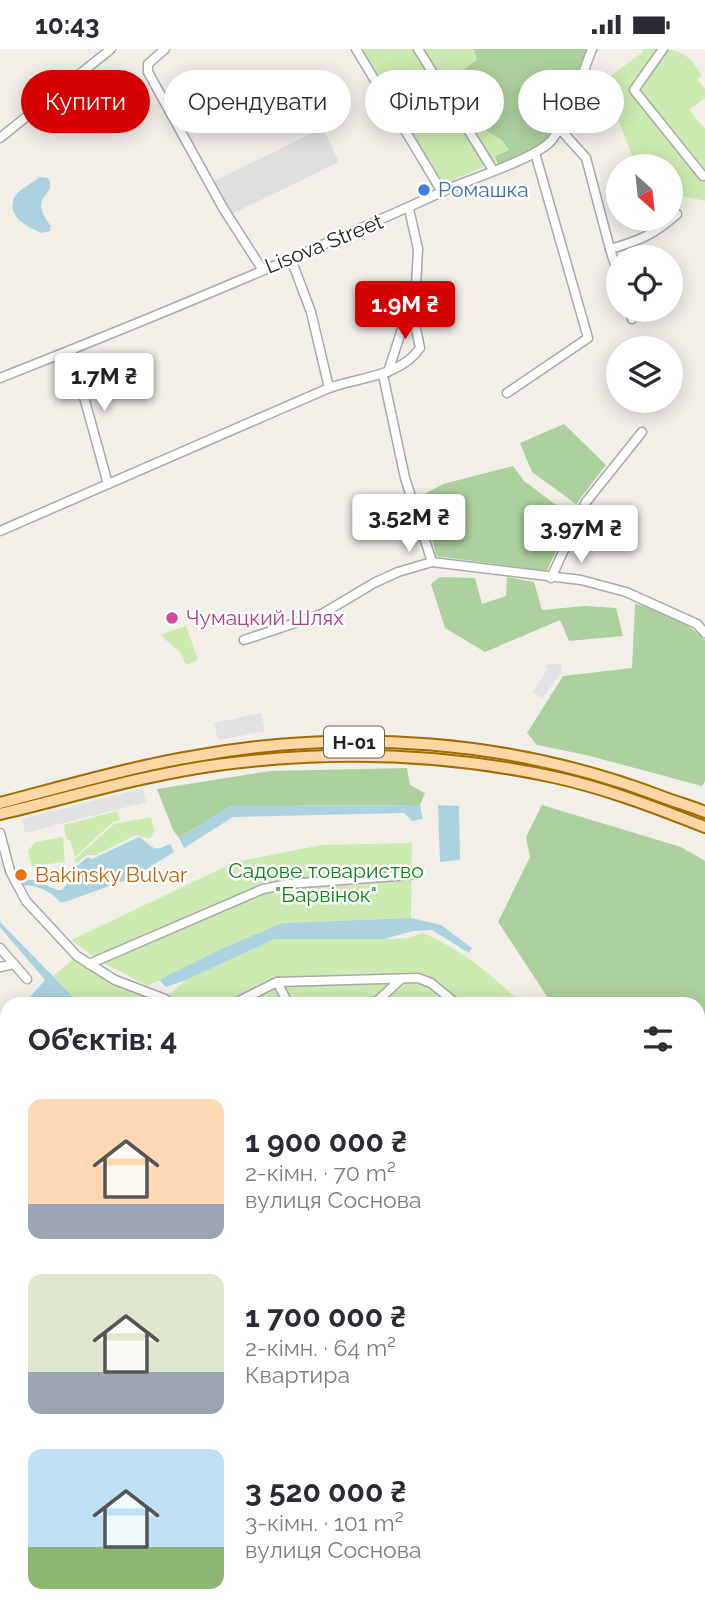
<!DOCTYPE html>
<html lang="uk">
<head>
<meta charset="utf-8">
<style>
	:root { --surface:#fff; --page:#f2f2f3; --text:#2b2b33; --muted:#7c7c81; --accent:#d40000 }
	body { margin:0; font-family:Raleway,sans-serif; background:var(--page); color:var(--text); height:100vh; display:flex; flex-direction:column; font-size:26px; white-space:nowrap }
	* { box-sizing:border-box; margin:0 }
	p { font-size:23px; color:var(--muted) }
	.icon { flex:none; width:38px; height:38px; fill:none; stroke:currentColor; stroke-width:2; stroke-linecap:round; stroke-linejoin:round }
	.map { position:relative; flex:1; overflow:hidden }
	.drawer { position:absolute; left:0px; top:948px; width:705px; height:625px; display:flex; flex-direction:column; background:var(--surface); border-radius:21px 21px 0 0; box-shadow:0 4px 18px #0003 }
	.drawer>* { flex:none }
	.guide { position:absolute; left:21px; top:21px; width:663px; height:63px; display:flex; gap:14px }
	.needle { width:46px; rotate:153deg }
	.fabs { position:absolute; left:606px; top:105px; display:grid; gap:14px }
	.fabs a { display:grid; place-items:center; width:77px; height:77px; border-radius:50%; background:var(--surface); box-shadow:0 4px 18px #0003; font-size:35px }
	.price { position:absolute; translate:-50% -60px; padding:0 16px; border-radius:7px; background:#fff; color:#222; font-size:23px; line-height:46px; filter:drop-shadow(0 2px 4px #0008) }
	.price::after { content:''; position:absolute; left:50%; top:42px; width:21px; height:16px; margin-left:-10px; background:inherit; clip-path:polygon(0 0,100% 0,50% 100%) }
	.price.selected { background:var(--accent); color:#fff }
	ul { padding:0; list-style:none }
	li { display:flex; align-items:center; gap:21px; height:175px; padding:0 28px }
	li span { display:grid; place-items:center; flex:none; width:196px; height:140px; border-radius:14px; color:#555 }
	li>.icon { margin-inline-start:auto }
	span .icon { width:84px; height:84px; fill:#fffc; stroke-width:1 }
	li b { font-size:30px }
	h2 { display:flex; justify-content:space-between; align-items:center; height:84px; padding:0 28px; font-size:30px }
	.pill { padding:0 24px; border-radius:32px; background:var(--surface); box-shadow:0 4px 18px #0003; font-size:24px; line-height:63px }
	.pill.selected { background:var(--accent); color:#fff }
	.status { display:flex; justify-content:space-between; align-items:center; height:49px; padding:0 35px; background:var(--surface); direction:ltr }
	.status svg { height:19px; fill:currentColor }
	.map>svg:first-child { display:block }
	.residential { fill:#e0dfdf }
	.grass { fill:#cdebb0 }
	.forest { fill:#add19e }
	.parking { fill:#e2e2e2 }
	.water { fill:#aad3df }
	.lines { fill:none; stroke-linecap:round; stroke-linejoin:round }
	.stream { stroke:#aad3df; stroke-width:2 }
	.minor-casing { stroke:#a9a9a9; stroke-width:11 }
	.major-casing { stroke:#a06b00; stroke-width:14 }
	.minor { stroke:#fff; stroke-width:8 }
	.major { stroke:#fcd6a4; stroke-width:10 }
	.shop-dot { fill:#3f7fe0; stroke:#fff; stroke-width:2.5 }
	.hotel-dot { fill:#d1479c; stroke:#fff; stroke-width:2.5 }
	.food-dot { fill:#e8710a; stroke:#fff; stroke-width:2.5 }
	.labels { text-anchor:middle; stroke-width:5; stroke-linejoin:round; paint-order:stroke }
	.shield { fill:#fff; stroke:#646464; stroke-width:2 }
	.shield-label { font-size:19px; font-weight:bold; fill:#222 }
	.shop-label { font-size:21px; fill:#366cbe; stroke:#fff; text-anchor:start }
	.street-label { font-size:21px; fill:#222; stroke:#fff }
	.hotel-label { font-size:21px; fill:#b23c85; stroke:#fff; text-anchor:start }
	.park-label { font-size:21px; fill:#0c8416; stroke:#fff }
	.food-label { font-size:21px; fill:#c56008; stroke:#fff; text-anchor:start }
</style>
</head>
<body>
<div class="status"><b>10:43</b><svg viewBox="0 0 49 12"><path d="M0 12V9h3v3zM5 12V6h3v6zM10 12V3h3v9zM15 12V0h3v12zM26 1h20v11H26zM47 4h2v5h-2z"/></svg></div>
<div class="map">
<svg width="705" height="1573" viewBox="0 0 705 1573">
	<rect width="100%" height="100%" fill="#f2efe9"/>
	<path class="residential" d="M323,79L339,113L232,165L214,132Z"/>
	<g class="grass">
		<path d="M358,0H492L531,97L442,136Z"/>
		<path d="M642,0C678,0 685,0 702,26L697,30L705,40V49L689,61L705,80V152L670,144V117H636L613,58L606,30L643,3Z"/>
		<path d="M186,577L198,611L186,616L181,604L160,586Z"/>
		<path d="M117,762L120,771L113,773L75,808L70,792L66,789L64,776Z"/>
		<path d="M151,768L154,782L150,790L136,786L95,806H87L77,814L74,811L114,775Z"/>
		<path d="M63,788L65,813L32,817L28,802L35,793Z"/>
		<path d="M412,794L411,869L282,874L221,900L148,937L98,911L71,891L235,813L322,796Z"/>
		<path d="M423,884C467,904 488,923 522,955H80L53,927L77,907L115,931L164,950L186,931L275,890H384L409,889Z"/>
		<path d="M698,1192L705,1200V1573H699L693,1566H698Z"/>
		<path d="M0,1223L7,1230V1566H322L328,1573H0Z"/>
		<path d="M340,1566H681L687,1573H347Z"/>
	</g>
	<g class="forest">
		<path d="M474,0H587L551,84L535,101L498,116L495,107L509,101L502,91L485,81L480,51L469,44L463,21L477,11Z"/>
		<path d="M564,375L606,416L576,455L532,423L520,394Z"/>
		<path d="M513,417L524,432L571,467L547,522L436,507L423,446L443,435Z"/>
		<path d="M440,528L475,529L482,555L506,547L507,528L534,533L542,561L585,557L616,559L623,587L569,592L560,571L485,603L445,579L431,535Z"/>
		<path d="M635,555C659,560 688,573 705,591V732L702,737L586,706L537,696L527,684L563,627L632,619Z"/>
		<path d="M407,719L410,736L425,744L420,756L231,757L179,789L173,781L157,740L270,722Z"/>
		<path d="M542,756L681,798L705,812V1165L698,1173V956L552,955L498,873L530,808L526,788Z"/>
	</g>
	<g class="parking">
		<path d="M561,614L562,623L542,649L533,643L547,621L545,616Z"/>
		<path d="M261,664L265,682L218,691L214,674Z"/>
		<path d="M143,739L146,753L25,784L22,770Z"/>
	</g>
	<g class="water">
		<path d="M40,128L48,129C59,148 26,144 51,177L50,182L42,184C29,179 6,168 14,149C19,140 32,134 40,128Z"/>
		<path d="M420,756L423,770L412,772L404,764L233,768L184,799L179,789L231,757Z"/>
		<path d="M438,756L459,757L460,811L440,813Z"/>
		<path d="M139,788C154,798 152,804 170,795L174,803L134,828L65,853H60C52,843 35,834 21,837L18,831H35L57,841H62L71,830V822L88,808L92,810Z"/>
		<path d="M0,869L1,874L80,955H37L30,948L45,931L0,878Z"/>
		<path d="M411,869L441,876L472,899L469,904L432,881L413,882L384,890H275L186,931L166,938L159,931L221,900L282,874Z"/>
	</g>
	<g class="lines">
		<g class="stream">
			<path d="M0,1219L7,1227"/>
			<path d="M322,1566L328,1573"/>
			<path d="M681,1566L687,1573"/>
		</g>
		<defs>
			<g id="minor">
				<path d="M165,0L148,15V23L223,159L262,220"/>
				<path d="M356,0L442,143"/>
				<path d="M418,0L493,121"/>
				<path d="M663,0L634,41L703,127"/>
				<path d="M559,79L586,109L610,200C639,192 655,185 677,165"/>
				<path d="M0,89L111,0"/>
				<path d="M610,200L618,225"/>
				<path d="M291,210L311,263L329,339"/>
				<path d="M629,261L632,270"/>
				<path d="M71,301L108,435"/>
				<path d="M388,323L416,237L418,200L409,160"/>
				<path d="M0,329C150,270 299,208 446,141C472,129 533,111 551,92C564,78 584,21 592,0"/>
				<path d="M507,344L588,289L535,104"/>
				<path d="M0,482L329,339C359,328 400,328 420,299L411,256"/>
				<path d="M432,513L581,531L626,543L697,575L705,584"/>
				<path d="M551,529L586,453L642,383"/>
				<path d="M244,591L322,565L374,534L398,523L432,513L405,429L383,326"/>
				<path d="M0,784L10,822L26,852L77,907L115,931L165,950L171,956"/>
				<path d="M0,899L27,930"/>
				<path d="M89,915L263,840L288,835L410,826"/>
				<path d="M0,918L14,915"/>
				<path d="M277,933L289,956"/>
				<path d="M231,956L277,933L418,929L431,934L458,956"/>
				<path d="M373,956L401,930"/>
				<path d="M698,1288L705,1296"/>
				<path d="M698,1327L705,1321"/>
				<path d="M698,1415L705,1408"/>
				<path d="M698,1497L705,1490"/>
				<path d="M698,1504L705,1511"/>
			</g>
			<g id="major">
				<path d="M0,754C65,737 130,718 196,707C350,679 513,691 660,747C675,753 691,757 705,763"/>
				<path d="M0,765C72,748 144,726 217,716C328,701 440,704 549,727C602,738 654,758 705,778"/>
			</g>
		</defs>
		<use href="#minor" class="minor-casing"/>
		<use href="#major" class="major-casing"/>
		<use href="#minor" class="minor"/>
		<use href="#major" class="major"/>
	</g>
	<circle class="shop-dot" cx="424" cy="141" r="7"/>
	<circle class="hotel-dot" cx="172" cy="569" r="7"/>
	<circle class="food-dot" cx="21" cy="826" r="7"/>
	<g class="labels">
		<rect class="shield" x="324" y="677.5" width="60" height="31" rx="5"/>
		<g class="shield-label">
			<text x="354" y="700">Н-01</text>
		</g>
		<g class="shop-label">
			<text x="438" y="148">Ромашка</text>
		</g>
		<g class="street-label">
			<text transform="translate(324 195) rotate(-22)" y="7">Lisova Street</text>
		</g>
		<g class="hotel-label">
			<text x="186" y="576">Чумацкий Шлях</text>
		</g>
		<g class="park-label">
			<text x="326" y="829">Садове товариство<tspan x="326" dy="24">"Барвінок"</tspan></text>
		</g>
		<g class="food-label">
			<text x="35" y="833">Bakinsky Bulvar</text>
		</g>
	</g>
</svg>
<div class="fabs">
<a><svg class="needle" viewBox="-14 -14 28 28"><path d="M0-13l5 13h-10z" fill="#e53935"/><path d="M0 13l5-13h-10z" fill="#7c7c81"/></svg></a>
<a><svg class="icon" aria-label="locate" viewBox="0 0 24 24"><circle cx="12" cy="12" r="6"/><path d="M12 2v4M12 18v4M2 12h4M18 12h4"/></svg></a>
<a><svg class="icon" aria-label="layers" viewBox="0 0 24 24"><path d="M12 4l9 5-9 5-9-5zM3 14l9 5 9-5"/></svg></a>
</div>
<b class="price selected" style="left:405px;top:292px">1.9M ₴</b>
<b class="price" style="left:104px;top:364px">1.7M ₴</b>
<b class="price" style="left:409px;top:505px">3.52M ₴</b>
<b class="price" style="left:581px;top:516px">3.97M ₴</b>
<div class="guide">
<a class="pill selected">Купити</a>
<a class="pill">Орендувати</a>
<a class="pill">Фільтри</a>
<a class="pill">Нове</a>
</div>
<section class="drawer">
<h2>Об’єктів: 4<svg class="icon" aria-label="filters" viewBox="0 0 24 24"><path d="M4 7h16M4 17h16"/><circle cx="9" cy="7" r="2"/><circle cx="15" cy="17" r="2"/></svg></h2>
<ul>
<li><span style="background:linear-gradient(#ffd9b3 75%,#9aa5b1 0)"><svg class="icon" aria-label="home" viewBox="0 0 24 24"><path d="M3 11l9-7 9 7M6 9v11h12V9"/></svg></span><div><b>1 900 000 ₴</b><p>2-кімн. · 70 m²</p><p>вулиця Соснова</p></div></li>
<li><span style="background:linear-gradient(#dfe7d0 70%,#9aa5b1 0)"><svg class="icon" aria-label="home" viewBox="0 0 24 24"><path d="M3 11l9-7 9 7M6 9v11h12V9"/></svg></span><div><b>1 700 000 ₴</b><p>2-кімн. · 64 m²</p><p>Квартира</p></div></li>
<li><span style="background:linear-gradient(#bfe0f5 70%,#8fb573 0)"><svg class="icon" aria-label="home" viewBox="0 0 24 24"><path d="M3 11l9-7 9 7M6 9v11h12V9"/></svg></span><div><b>3 520 000 ₴</b><p>3-кімн. · 101 m²</p><p>вулиця Соснова</p></div></li>
</ul>
</section>
</div>
</body>
</html>
